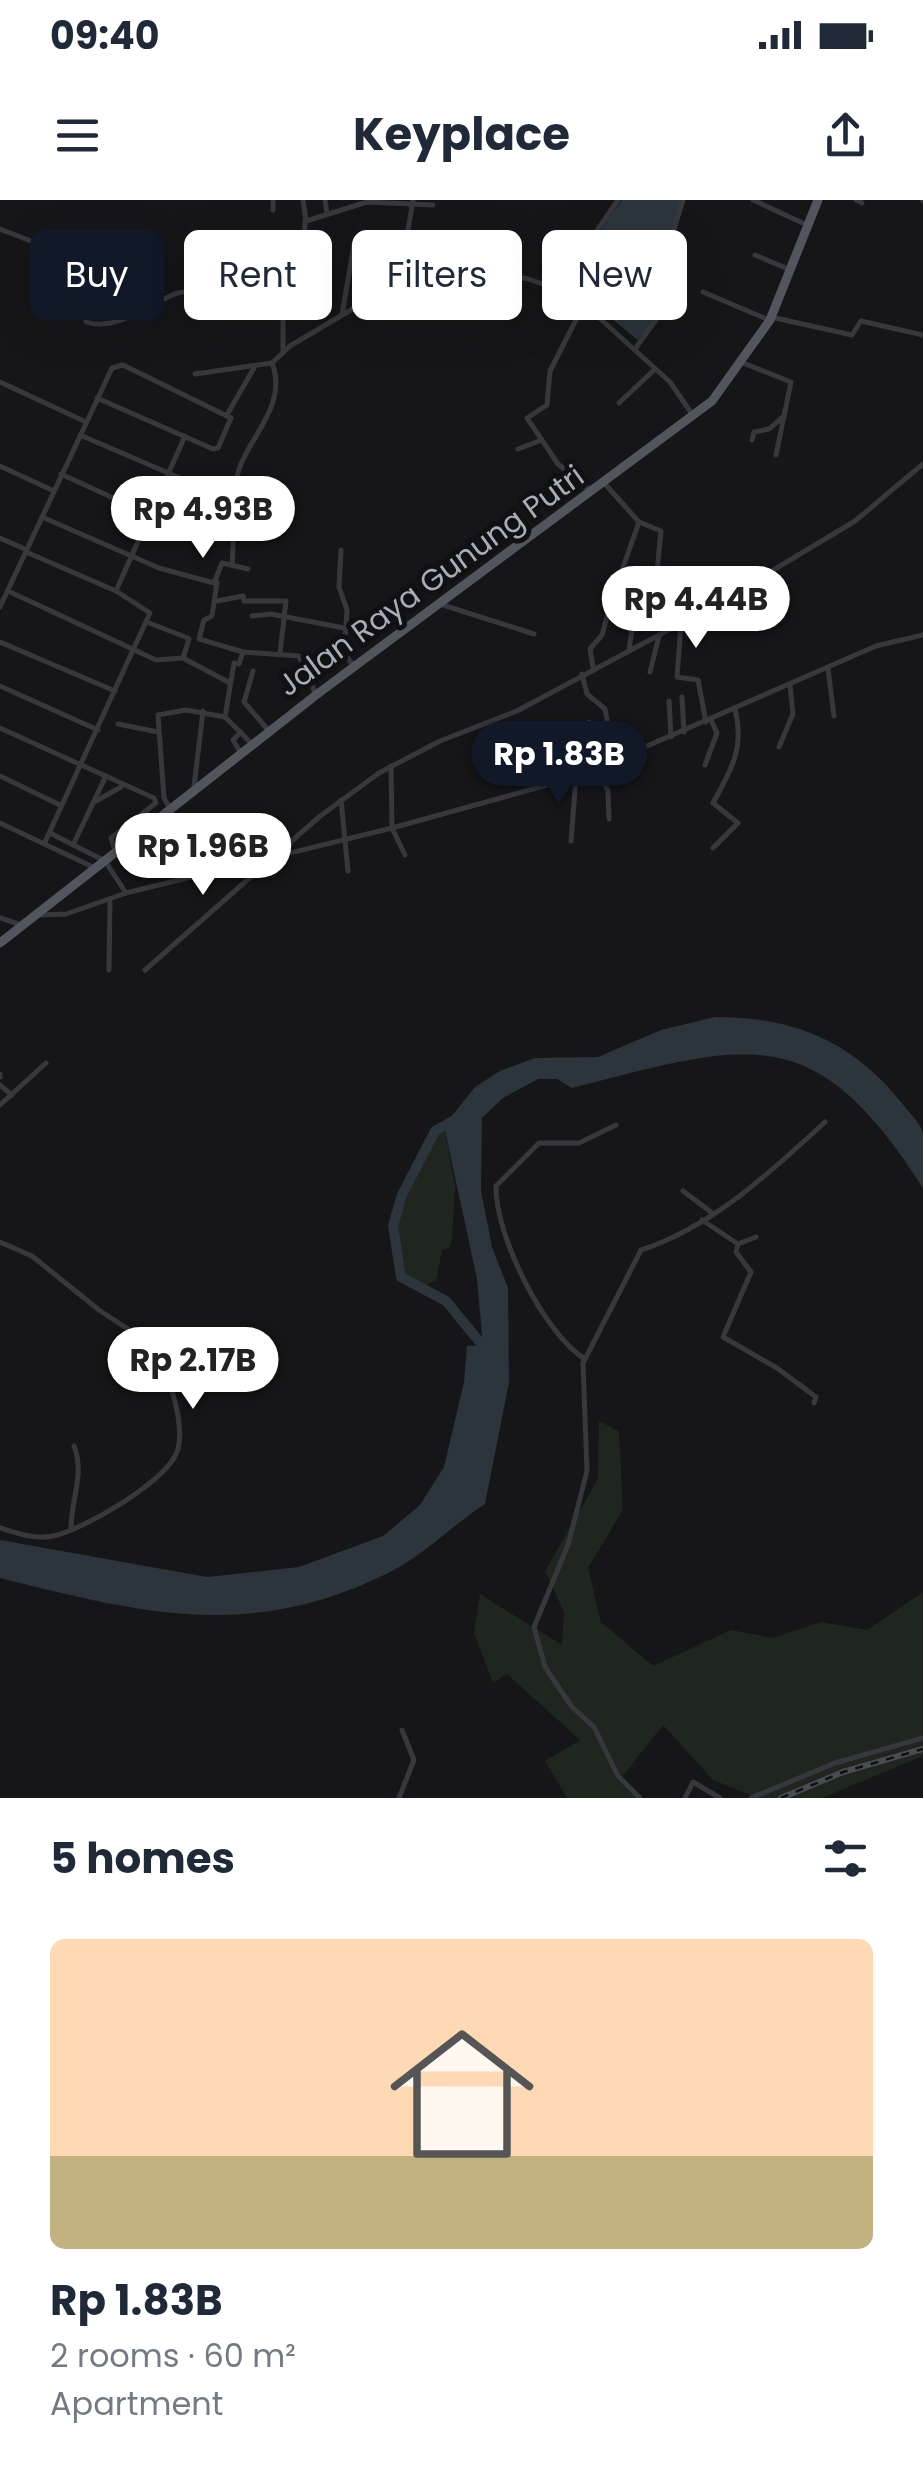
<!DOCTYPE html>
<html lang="en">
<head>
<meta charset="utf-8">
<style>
	:root { --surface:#fff; --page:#f2f2f3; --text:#1f2937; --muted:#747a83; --accent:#111827 }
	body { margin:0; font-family:Poppins,sans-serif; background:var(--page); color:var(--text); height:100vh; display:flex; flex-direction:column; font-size:38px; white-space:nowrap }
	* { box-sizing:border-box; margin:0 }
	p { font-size:32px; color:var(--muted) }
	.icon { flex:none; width:55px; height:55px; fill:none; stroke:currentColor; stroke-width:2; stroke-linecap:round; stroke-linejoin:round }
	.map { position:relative; height:1598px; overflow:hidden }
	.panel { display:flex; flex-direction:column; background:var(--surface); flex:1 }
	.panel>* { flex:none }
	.hud { position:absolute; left:30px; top:30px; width:865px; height:90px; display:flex; gap:20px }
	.price { position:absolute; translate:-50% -85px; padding:0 22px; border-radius:35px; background:#fff; color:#222; font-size:32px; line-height:65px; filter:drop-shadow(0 2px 5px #0008) }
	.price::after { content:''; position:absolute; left:50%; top:60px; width:30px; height:22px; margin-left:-15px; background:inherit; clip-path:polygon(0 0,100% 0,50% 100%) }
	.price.active { background:var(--accent); color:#fff }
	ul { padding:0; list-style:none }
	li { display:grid; align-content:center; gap:20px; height:530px; padding:0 50px }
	li span { display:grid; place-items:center; height:310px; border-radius:15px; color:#555 }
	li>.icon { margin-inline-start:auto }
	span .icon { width:180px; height:180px; fill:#fffc; stroke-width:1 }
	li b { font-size:42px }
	h2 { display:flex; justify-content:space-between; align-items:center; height:120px; padding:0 50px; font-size:42px }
	.tag { padding:0 35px; border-radius:15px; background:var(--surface); box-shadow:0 10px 40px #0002; font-size:35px; line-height:90px }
	.tag.active { background:var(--accent); color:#fff }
	.status { display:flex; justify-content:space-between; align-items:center; height:70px; padding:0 50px; background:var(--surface); direction:ltr }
	.status svg { height:28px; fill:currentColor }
	header { display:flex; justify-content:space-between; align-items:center; height:130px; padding:0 50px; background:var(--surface); font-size:45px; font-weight:700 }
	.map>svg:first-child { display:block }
	.green { fill:#1e261f }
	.water { fill:#2c353c }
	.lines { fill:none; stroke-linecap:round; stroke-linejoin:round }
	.river { stroke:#2c353c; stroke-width:10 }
	.street { stroke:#37383d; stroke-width:5 }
	.primary { stroke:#53555c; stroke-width:9 }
	.rail-casing { stroke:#4a4c52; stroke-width:6 }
	.rail { stroke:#111113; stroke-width:2.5; stroke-dasharray:8; stroke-linecap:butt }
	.labels { text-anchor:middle; stroke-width:10; stroke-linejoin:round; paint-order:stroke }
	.street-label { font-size:30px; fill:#a8adb8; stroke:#111113 }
</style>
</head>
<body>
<div class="status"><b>09:40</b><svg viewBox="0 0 49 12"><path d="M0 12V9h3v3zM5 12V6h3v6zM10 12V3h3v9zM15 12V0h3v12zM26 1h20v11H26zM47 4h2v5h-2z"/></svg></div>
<header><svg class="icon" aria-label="menu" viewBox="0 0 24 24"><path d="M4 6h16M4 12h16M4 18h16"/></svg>Keyplace<svg class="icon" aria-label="share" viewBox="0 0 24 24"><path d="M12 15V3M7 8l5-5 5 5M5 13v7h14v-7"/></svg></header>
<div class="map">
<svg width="923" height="1598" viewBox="0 0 923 1598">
	<rect width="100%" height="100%" fill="#161618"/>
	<g class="green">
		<path d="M444,926L455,986L452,1040L449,1048L442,1050L436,1081L426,1085L401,1077C385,1015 407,984 435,931Z"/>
		<path d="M599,1221L619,1231L623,1310L588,1368L601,1422L653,1466L731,1430L773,1438L821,1422L867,1430L923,1392V1556L822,1598H758L713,1580L663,1525L622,1577L640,1598H567L545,1561L580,1540L507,1474L493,1483L474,1433L480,1394L562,1445L564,1412L545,1371L598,1279Z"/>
	</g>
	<g class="water">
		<path d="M622,0H682L658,79L655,120L638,140L586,98C580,56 598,32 622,0Z"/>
		<path d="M715,817C792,817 851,840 900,901C907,910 920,922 923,933C923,949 923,971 923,988C813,815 747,844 572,888L557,879H538L503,898L482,918L481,991L492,1047L508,1088L509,1182L485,1304C454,1324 425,1354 392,1371C252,1442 144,1414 0,1378V1340L207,1377L299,1367L383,1336L420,1305L444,1267L464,1182L467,1146L483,1145L477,1079L444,926L475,887L500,871L535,858L598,857L661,830Z"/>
	</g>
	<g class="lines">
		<path class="river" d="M456,919L435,931L402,995L393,1026L401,1077L446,1101L483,1146"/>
		<g class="street">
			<path d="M273,0V10"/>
			<path d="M303,0L306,21L367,2L433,5"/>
			<path d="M325,0L327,14"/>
			<path d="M753,0L805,24"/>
			<path d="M856,0L862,3"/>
			<path d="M922,0L923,1"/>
			<path d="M0,29L44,46L68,42"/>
			<path d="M755,55L788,69"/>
			<path d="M293,79L294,70L304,67L305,21"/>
			<path d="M399,85L413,0"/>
			<path d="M36,86L81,81L86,122C116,132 148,105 175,94C193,86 249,99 271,101L283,107V151"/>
			<path d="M703,92L769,120"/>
			<path d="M573,94L578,58L618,0"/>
			<path d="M245,99L247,85L256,83L257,50L305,48"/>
			<path d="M357,103L366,41"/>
			<path d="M584,104L550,171L547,205L527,218L558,264L591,291"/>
			<path d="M283,107L291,103L293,87"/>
			<path d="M342,115L354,44L407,40"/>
			<path d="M771,117L852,135L861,121L923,135"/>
			<path d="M635,149L658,117L665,58L683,0"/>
			<path d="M743,163L791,182L776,255"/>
			<path d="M195,174L272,163L290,146L383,91L414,82L525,78L573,94L670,182L692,214"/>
			<path d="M0,182L86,222"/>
			<path d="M619,203L655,169"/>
			<path d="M228,213L254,168"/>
			<path d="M80,235L187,281"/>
			<path d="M752,240L754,232L769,229L784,216"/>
			<path d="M518,249L539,241"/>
			<path d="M0,266L54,291"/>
			<path d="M61,274L170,324"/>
			<path d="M605,284L639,322"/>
			<path d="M42,317L159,368L214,383L222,363L248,369"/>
			<path d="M0,338L27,350"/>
			<path d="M341,350L339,387L347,410L344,453L353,465"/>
			<path d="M26,352L116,391L150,413L45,642"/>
			<path d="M232,365C235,335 229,292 241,264C255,231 287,202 272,163"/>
			<path d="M8,391L156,460L183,458"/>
			<path d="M116,391L185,236"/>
			<path d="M217,401L243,396L244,401H286L280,453"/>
			<path d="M440,404L534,434"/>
			<path d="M0,407L112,168L123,165L231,218L218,248L213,249L97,198"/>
			<path d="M252,416L271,414L344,428"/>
			<path d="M149,423L188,438"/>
			<path d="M681,425L677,477L698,480L706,522"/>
			<path d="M189,439L183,458L228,482"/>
			<path d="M0,442L115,491"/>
			<path d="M629,449L634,417L609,407L639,322L661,331L657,372L692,381V416"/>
			<path d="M243,452L299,456L316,495"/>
			<path d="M593,467L590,449L602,435L609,409"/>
			<path d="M828,469L834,516"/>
			<path d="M253,471L244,502L269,531"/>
			<path d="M650,472L659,436"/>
			<path d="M582,474L587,494L605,509L609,531H620L624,558"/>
			<path d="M0,486L98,530"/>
			<path d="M682,497L684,532"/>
			<path d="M669,501L671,537"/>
			<path d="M225,517L251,543"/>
			<path d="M589,522L591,571"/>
			<path d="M118,524L158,532"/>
			<path d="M0,528L154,598L156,603L111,638L115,651"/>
			<path d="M779,547L793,514L790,485"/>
			<path d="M241,553L233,540L241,532"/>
			<path d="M705,565L717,533L711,520"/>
			<path d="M391,566L392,628L405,655"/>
			<path d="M598,569L608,591L609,619"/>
			<path d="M0,576L60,605"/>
			<path d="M194,587L203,511"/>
			<path d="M341,600L348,671"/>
			<path d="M96,601L121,587"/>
			<path d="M170,609L164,598L158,515L186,510L225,517L234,463L239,464L243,452L199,439L204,420L212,416L217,382"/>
			<path d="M0,623L95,668"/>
			<path d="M50,633L105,661L126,693"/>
			<path d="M571,641L576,577"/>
			<path d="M73,645L105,578"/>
			<path d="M713,648L738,623L713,603C731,570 745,549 735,509"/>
			<path d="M39,715L66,714L126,693L392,628L576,577L876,446L923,435"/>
			<path d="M0,718L22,725"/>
			<path d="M109,770L110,699"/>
			<path d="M145,770L319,617L379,573L440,541L517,511L717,404L855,321L923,264"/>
			<path d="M0,874V877"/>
			<path d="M0,885L12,895"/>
			<path d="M0,905L46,863"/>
			<path d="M683,991L711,1012"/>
			<path d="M702,1020L738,1044L756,1037"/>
			<path d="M0,1042L32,1056L99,1110L152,1145C167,1169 185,1220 178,1249C170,1280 83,1330 53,1336C35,1340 17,1333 0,1328"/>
			<path d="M738,1044L736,1052L751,1072L723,1137L777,1168L816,1197L814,1203"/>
			<path d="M585,1159C544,1134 495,1035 496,986L539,943H579L616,925"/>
			<path d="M71,1329C71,1299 85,1274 74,1246"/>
			<path d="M399,1598L414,1560L402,1530"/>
			<path d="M640,1598L618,1576L594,1527L572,1507L545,1467L534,1427L568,1345L587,1271L583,1163L641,1050C712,1027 771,972 825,922"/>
			<path d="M685,1598L693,1582L720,1598"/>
			<path d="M751,1598L835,1563L923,1538"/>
		</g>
		<path class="primary" d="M0,743L316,495L712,201L770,120L818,0"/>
		<defs>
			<path id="rail" d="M781,1598L843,1572L923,1549"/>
		</defs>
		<use href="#rail" class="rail-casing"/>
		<use href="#rail" class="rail"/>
	</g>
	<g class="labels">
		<g class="street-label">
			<text transform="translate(431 381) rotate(-36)" y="10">Jalan Raya Gunung Putri</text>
		</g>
	</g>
</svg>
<b class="price" style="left:203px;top:361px">Rp 4.93B</b>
<b class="price" style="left:696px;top:451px">Rp 4.44B</b>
<b class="price active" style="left:559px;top:606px">Rp 1.83B</b>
<b class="price" style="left:203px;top:698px">Rp 1.96B</b>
<b class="price" style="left:193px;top:1212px">Rp 2.17B</b>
<div class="hud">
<a class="tag active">Buy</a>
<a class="tag">Rent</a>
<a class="tag">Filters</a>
<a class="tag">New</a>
</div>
</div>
<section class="panel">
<h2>5 homes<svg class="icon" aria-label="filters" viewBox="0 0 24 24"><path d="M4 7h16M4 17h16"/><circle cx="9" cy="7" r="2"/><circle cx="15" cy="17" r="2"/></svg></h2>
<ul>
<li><span style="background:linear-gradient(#ffd9b3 70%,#c2b280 0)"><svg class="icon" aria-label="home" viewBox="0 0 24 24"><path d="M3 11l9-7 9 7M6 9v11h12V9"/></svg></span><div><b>Rp 1.83B</b><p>2 rooms · 60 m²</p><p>Apartment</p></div></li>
</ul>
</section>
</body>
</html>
